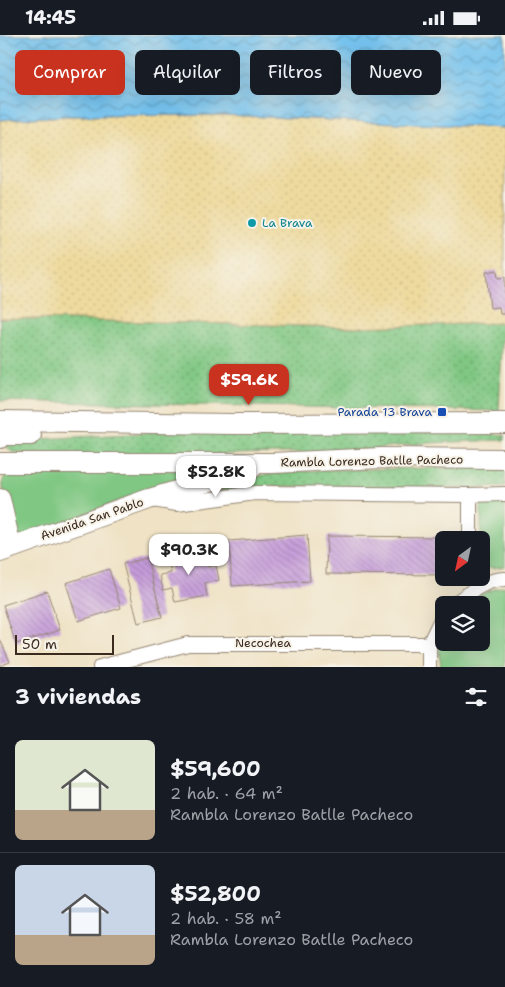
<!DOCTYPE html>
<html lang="es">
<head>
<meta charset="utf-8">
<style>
	:root { --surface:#171b24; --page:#20242c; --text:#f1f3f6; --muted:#9ea1a6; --line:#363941; --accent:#c8321e }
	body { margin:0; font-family:"Shantell Sans",sans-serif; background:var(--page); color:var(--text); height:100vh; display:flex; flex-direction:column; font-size:19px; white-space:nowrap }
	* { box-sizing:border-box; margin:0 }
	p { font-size:16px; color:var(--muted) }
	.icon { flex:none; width:28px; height:28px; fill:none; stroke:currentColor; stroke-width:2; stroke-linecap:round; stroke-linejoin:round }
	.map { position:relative; height:632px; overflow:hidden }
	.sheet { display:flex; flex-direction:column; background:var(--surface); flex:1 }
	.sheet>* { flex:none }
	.banner { position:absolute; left:15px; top:15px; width:475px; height:45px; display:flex; gap:10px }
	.needle { width:32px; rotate:213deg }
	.controls { position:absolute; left:435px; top:496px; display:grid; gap:10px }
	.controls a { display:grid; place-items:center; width:55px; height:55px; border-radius:8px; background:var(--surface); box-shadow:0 5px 20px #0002; font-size:25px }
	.scale { position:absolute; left:15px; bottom:12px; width:99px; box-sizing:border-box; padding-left:5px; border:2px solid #3b2a1e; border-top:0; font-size:14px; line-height:18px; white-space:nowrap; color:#3b2a1e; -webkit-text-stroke:4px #f7f3e8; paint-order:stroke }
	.price { position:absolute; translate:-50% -42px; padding:0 11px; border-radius:10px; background:#fff; color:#222; font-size:16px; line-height:32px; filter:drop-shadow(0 1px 2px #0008) }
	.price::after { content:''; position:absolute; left:50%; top:30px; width:15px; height:11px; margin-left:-8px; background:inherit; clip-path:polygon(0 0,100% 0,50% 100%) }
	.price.on { background:var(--accent); color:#fff }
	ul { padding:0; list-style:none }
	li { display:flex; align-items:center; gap:15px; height:125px; padding:0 15px }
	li+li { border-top:1px solid var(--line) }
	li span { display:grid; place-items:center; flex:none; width:140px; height:100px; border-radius:8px; color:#555 }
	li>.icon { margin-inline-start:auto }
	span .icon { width:60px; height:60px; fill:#fffc; stroke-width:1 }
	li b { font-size:21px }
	h2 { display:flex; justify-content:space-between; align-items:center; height:60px; padding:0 15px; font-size:21px }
	.pill { padding:0 18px; border-radius:8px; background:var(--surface); box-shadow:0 5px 20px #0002; font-size:18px; line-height:45px }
	.pill.on { background:var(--accent); color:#fff }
	.status { display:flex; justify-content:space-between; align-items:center; height:35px; padding:0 25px; background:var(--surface); direction:ltr }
	.status svg { height:14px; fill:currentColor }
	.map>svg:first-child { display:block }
	.grass { fill:url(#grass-dots); stroke:#5e7850 }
	.sand { fill:url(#sand-dots); stroke:#94825e }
	.park { fill:#80c783; stroke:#5e7850 }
	.water { fill:url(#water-waves); stroke:#587686 }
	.building { fill:url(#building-back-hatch) }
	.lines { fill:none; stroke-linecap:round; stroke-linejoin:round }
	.street-casing { stroke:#958672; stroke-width:16 }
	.secondary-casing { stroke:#958672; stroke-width:22 }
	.street { stroke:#fff; stroke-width:14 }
	.secondary { stroke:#fff; stroke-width:20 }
	.culture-dot { fill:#0f9aa8; stroke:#f7f3e8; stroke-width:2 }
	.transit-dot { fill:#1a4fb4; stroke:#f7f3e8; stroke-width:2 }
	.labels { text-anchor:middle; stroke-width:4; stroke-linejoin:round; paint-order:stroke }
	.culture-label { font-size:12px; fill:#0d838f; stroke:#f7f3e8; text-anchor:start }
	.transit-label { font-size:12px; fill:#164399; stroke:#f7f3e8; text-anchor:end }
	.street-label { font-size:12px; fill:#3b2a1e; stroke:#f7f3e8 }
</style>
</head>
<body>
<div class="status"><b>14:45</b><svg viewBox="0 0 49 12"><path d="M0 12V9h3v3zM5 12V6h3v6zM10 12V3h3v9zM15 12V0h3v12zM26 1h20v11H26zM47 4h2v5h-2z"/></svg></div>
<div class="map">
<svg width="505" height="632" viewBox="0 0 505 632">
	<defs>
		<pattern id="grass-dots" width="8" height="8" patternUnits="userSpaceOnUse" patternTransform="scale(1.25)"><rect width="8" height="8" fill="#80c783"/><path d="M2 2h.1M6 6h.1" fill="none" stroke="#6aa26b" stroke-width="1.8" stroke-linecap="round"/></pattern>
		<pattern id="sand-dots" width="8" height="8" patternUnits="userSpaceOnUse" patternTransform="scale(1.25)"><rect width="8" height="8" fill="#eeda9e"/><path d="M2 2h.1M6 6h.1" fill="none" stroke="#cdbb88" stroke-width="1.8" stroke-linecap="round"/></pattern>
		<pattern id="water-waves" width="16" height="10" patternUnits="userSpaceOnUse" patternTransform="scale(1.25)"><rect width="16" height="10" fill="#74c2ee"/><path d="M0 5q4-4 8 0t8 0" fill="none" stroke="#609ec0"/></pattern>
		<pattern id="building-back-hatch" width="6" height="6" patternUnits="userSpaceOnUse" patternTransform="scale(1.25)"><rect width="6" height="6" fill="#c59bda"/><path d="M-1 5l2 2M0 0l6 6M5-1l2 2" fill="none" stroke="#a17fb0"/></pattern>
	</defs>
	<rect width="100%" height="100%" fill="#f7f3e8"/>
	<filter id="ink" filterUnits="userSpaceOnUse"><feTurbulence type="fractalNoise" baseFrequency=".02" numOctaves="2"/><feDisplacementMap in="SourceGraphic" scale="10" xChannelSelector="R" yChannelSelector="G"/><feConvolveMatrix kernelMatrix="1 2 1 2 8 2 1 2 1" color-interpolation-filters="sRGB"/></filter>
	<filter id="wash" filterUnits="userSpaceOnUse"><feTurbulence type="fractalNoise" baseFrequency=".0096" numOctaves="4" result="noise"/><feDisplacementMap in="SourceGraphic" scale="20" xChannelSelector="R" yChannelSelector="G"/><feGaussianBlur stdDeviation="1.12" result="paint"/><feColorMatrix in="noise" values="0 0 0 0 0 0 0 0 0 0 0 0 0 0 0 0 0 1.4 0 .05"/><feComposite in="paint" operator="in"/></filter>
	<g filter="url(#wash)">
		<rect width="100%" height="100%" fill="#efe2c5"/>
		<g class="grass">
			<path d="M0,283L347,292L503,288L499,376L0,366Z"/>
			<path d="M181,396L465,397L505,400V405L428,408L338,417L178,420L30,419L12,417L8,414L7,409L40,404Z"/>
			<path d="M498,432L505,433V452L463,453L271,451L240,453L182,462L238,443L271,439L320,435Z"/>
		</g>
		<path class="sand" d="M224,80L505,93V288L347,292L0,283V85L65,81Z"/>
		<g class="park">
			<path d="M217,435L146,455L72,484L17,503C13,490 1,458 3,446C4,441 7,439 11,437Z"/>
			<path d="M505,462V531C496,533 489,535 481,528V469L493,463Z"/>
			<path d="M505,551V632H441L439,616L444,603V608H481V570H466C476,559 491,555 505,551Z"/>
		</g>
		<path class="water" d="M0,0H505V93L224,80L65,81L0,85Z"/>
		<g id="blocks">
			<g class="building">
				<path d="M497,235L498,243L505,242V279H500L499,272L490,273L486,237Z"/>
				<path d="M307,500L310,546L232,551L229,506Z"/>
				<path d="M327,501L449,502V505H444V540L326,539Z"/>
				<path d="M205,515L208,532L216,530L219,545L205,548L207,561L175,567L172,553L163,555L160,540L171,538L168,522Z"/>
				<path d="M147,523L162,582L138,588L123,529Z"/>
				<path d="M109,534L121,573L78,586L66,548Z"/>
				<path d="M47,556L60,595L16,609L3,570Z"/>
				<path d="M0,604L10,627L0,631Z"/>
			</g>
		</g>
	</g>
	<g filter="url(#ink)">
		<use href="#blocks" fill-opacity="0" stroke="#958672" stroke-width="1"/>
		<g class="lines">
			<defs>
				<g id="street">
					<path d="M470,460V505"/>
					<path d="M153,465L177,469L255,458L470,460L505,459"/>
					<path d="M453,570C469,558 485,544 505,544"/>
					<path d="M100,632L188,609H429"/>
					<path d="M429,632V609L444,578"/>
				</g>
				<g id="secondary">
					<path d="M0,386L233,389L505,388"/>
					<path d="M0,403L5,400H31"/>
					<path d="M0,428H272L381,423L505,424"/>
					<path d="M0,464L11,512"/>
					<path d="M0,517L149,464L251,434"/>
				</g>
			</defs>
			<use href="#street" class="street-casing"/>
			<use href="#secondary" class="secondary-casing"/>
			<use href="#street" class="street"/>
			<use href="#secondary" class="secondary"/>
		</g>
	</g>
	<circle class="culture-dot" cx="252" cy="188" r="5"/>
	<rect class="transit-dot" x="437" y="372" width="10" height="10" rx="2.5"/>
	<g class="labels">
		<g class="culture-label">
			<text x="262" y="192">La Brava</text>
		</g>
		<g class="transit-label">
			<text x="432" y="381">Parada 13 Brava</text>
		</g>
		<g class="street-label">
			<text transform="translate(372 426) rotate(-1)" y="4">Rambla Lorenzo Batlle Pacheco</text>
			<text transform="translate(92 484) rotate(-19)" y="4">Avenida San Pablo</text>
			<text x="263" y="612">Necochea</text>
		</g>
	</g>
</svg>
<div class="controls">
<a><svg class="needle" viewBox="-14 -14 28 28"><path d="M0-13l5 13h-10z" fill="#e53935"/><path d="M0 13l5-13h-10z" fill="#9ea1a6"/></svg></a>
<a><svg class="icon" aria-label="layers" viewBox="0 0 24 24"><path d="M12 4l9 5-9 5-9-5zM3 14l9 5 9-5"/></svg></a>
</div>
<div class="scale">50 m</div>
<b class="price on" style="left:249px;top:371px">$59.6K</b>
<b class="price" style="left:216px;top:463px">$52.8K</b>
<b class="price" style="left:189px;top:541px">$90.3K</b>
<div class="banner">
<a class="pill on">Comprar</a>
<a class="pill">Alquilar</a>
<a class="pill">Filtros</a>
<a class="pill">Nuevo</a>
</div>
</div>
<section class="sheet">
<h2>3 viviendas<svg class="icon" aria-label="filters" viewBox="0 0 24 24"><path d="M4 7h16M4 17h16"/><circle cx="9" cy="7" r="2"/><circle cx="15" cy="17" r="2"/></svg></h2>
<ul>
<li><span style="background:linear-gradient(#dfe7d0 70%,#b9a48a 0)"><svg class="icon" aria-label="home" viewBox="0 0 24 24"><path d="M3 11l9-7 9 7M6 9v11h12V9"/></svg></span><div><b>$59,600</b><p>2 hab. · 64 m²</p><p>Rambla Lorenzo Batlle Pacheco</p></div></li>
<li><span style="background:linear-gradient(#c9d6e8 70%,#b9a48a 0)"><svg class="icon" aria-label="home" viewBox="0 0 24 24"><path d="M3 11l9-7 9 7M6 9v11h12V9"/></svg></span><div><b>$52,800</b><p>2 hab. · 58 m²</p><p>Rambla Lorenzo Batlle Pacheco</p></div></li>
</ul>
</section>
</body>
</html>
